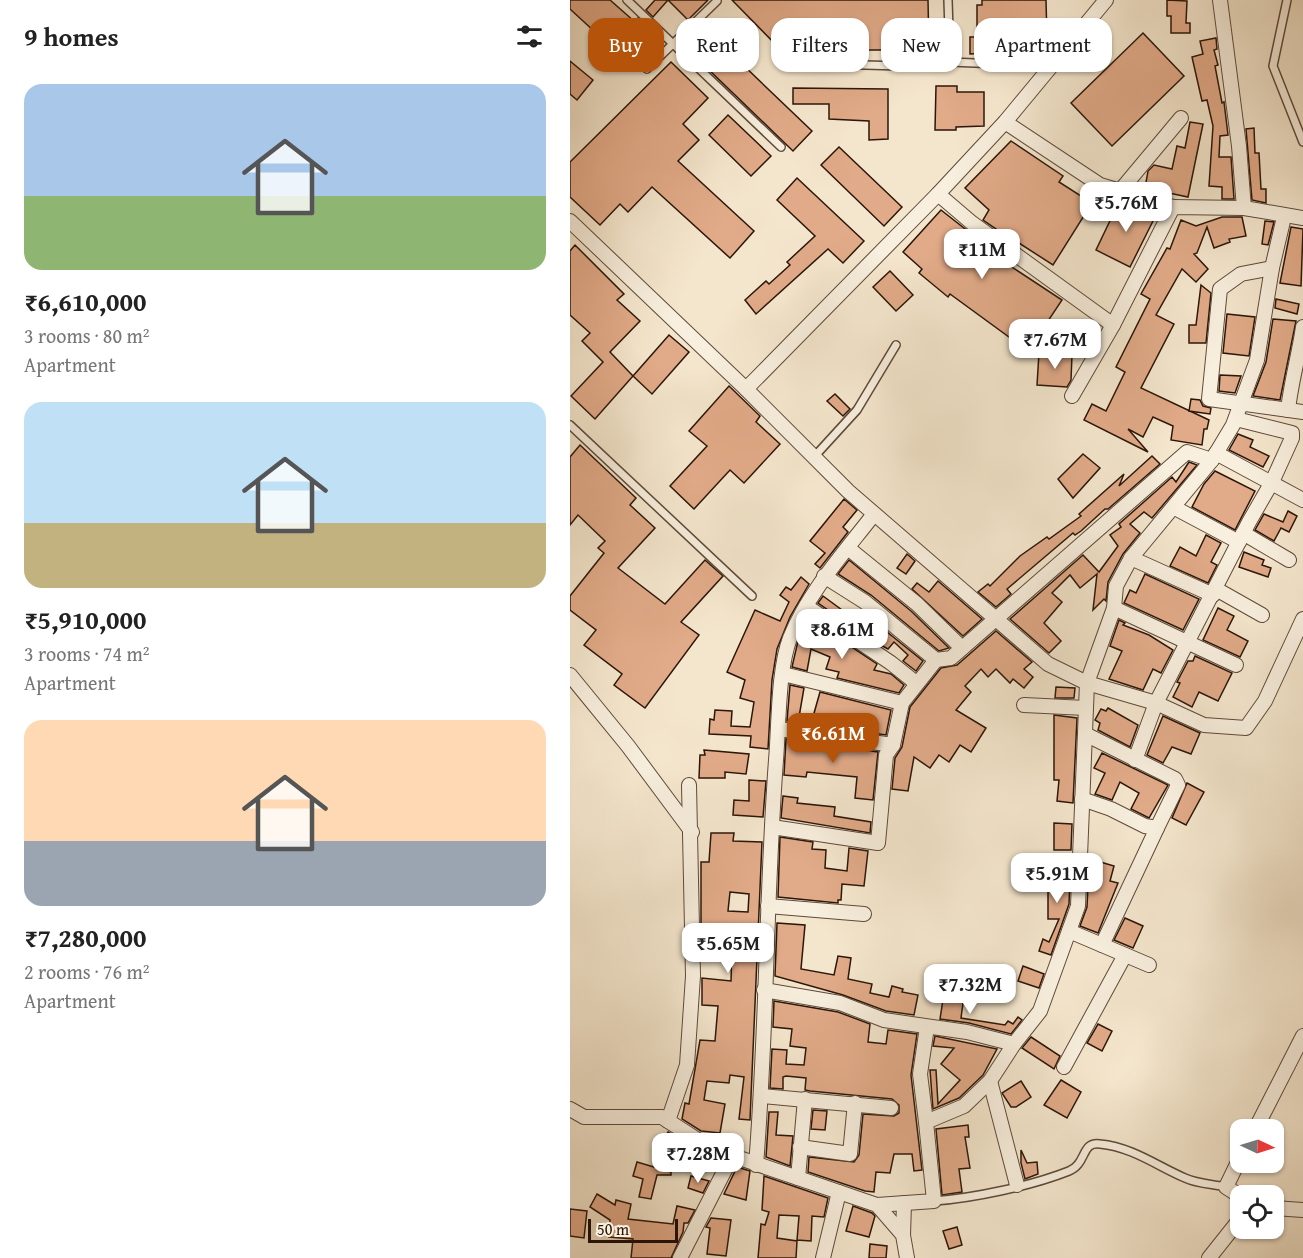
<!DOCTYPE html>
<html lang="en">
<head>
<meta charset="utf-8">
<style>
	:root { --surface:#fff; --page:#f6f6f6; --text:#222; --muted:#767676; --accent:#b45309 }
	body { margin:0; font-family:"Gentium Book Plus",serif; background:var(--page); color:var(--text); height:100vh; display:flex; flex-direction:column; font-size:22px; white-space:nowrap }
	* { box-sizing:border-box; margin:0 }
	p { font-size:20px; color:var(--muted) }
	.icon { flex:none; width:33px; height:33px; fill:none; stroke:currentColor; stroke-width:2; stroke-linecap:round; stroke-linejoin:round }
	.map { position:relative; flex:1; overflow:hidden }
	.panel { display:flex; flex-direction:column; background:var(--surface); width:570px }
	.panel>* { flex:none }
	.top-card { position:absolute; left:18px; top:18px; width:570px; height:54px; display:flex; gap:12px }
	.needle { width:39px; rotate:94deg }
	.controls { position:absolute; left:660px; top:1119px; display:grid; gap:12px }
	.controls a { display:grid; place-items:center; width:54px; height:54px; border-radius:12px; background:var(--surface); box-shadow:0 2px 4px #0004; font-size:30px }
	.scale { position:absolute; left:18px; bottom:15px; width:90px; box-sizing:border-box; padding-left:6px; border:3px solid #2b1609; border-top:0; font-size:16px; line-height:21px; white-space:nowrap; color:#2b1609; -webkit-text-stroke:4px #f8efde; paint-order:stroke }
	.price { position:absolute; translate:-50% -51px; padding:0 14px; border-radius:12px; background:#fff; color:#222; font-size:20px; line-height:39px; filter:drop-shadow(0 2px 3px #0008) }
	.price::after { content:''; position:absolute; left:50%; top:36px; width:18px; height:14px; margin-left:-9px; background:inherit; clip-path:polygon(0 0,100% 0,50% 100%) }
	.price.selected { background:var(--accent); color:#fff }
	ul { padding:0; list-style:none }
	li { display:grid; align-content:center; gap:12px; height:318px; padding:0 24px }
	li span { display:grid; place-items:center; height:186px; border-radius:18px; color:#555 }
	li>.icon { margin-inline-start:auto }
	span .icon { width:108px; height:108px; fill:#fffc; stroke-width:1 }
	li b { font-size:26px }
	h2 { display:flex; justify-content:space-between; align-items:center; height:72px; padding:0 24px; font-size:26px }
	.pill { padding:0 21px; border-radius:18px; background:var(--surface); box-shadow:0 2px 4px #0004; font-size:21px; line-height:54px }
	.pill.selected { background:var(--accent); color:#fff }
	main { display:flex; flex:1; min-height:0 }
	.map>svg:first-child { display:block }
	.building { fill:#e1aa88; stroke:#2b1609; stroke-width:1.5; fill-rule:evenodd }
	.lines { fill:none; stroke-linecap:round; stroke-linejoin:round }
	.lane-casing { stroke:#5d4a3a; stroke-width:10 }
	.street-casing { stroke:#5d4a3a; stroke-width:16 }
	.lane { stroke:#f8efde; stroke-width:7 }
	.street { stroke:#f8efde; stroke-width:14 }
</style>
</head>
<body>
<main>
<section class="panel">
<h2>9 homes<svg class="icon" aria-label="filters" viewBox="0 0 24 24"><path d="M4 7h16M4 17h16"/><circle cx="9" cy="7" r="2"/><circle cx="15" cy="17" r="2"/></svg></h2>
<ul>
<li><span style="background:linear-gradient(#a9c7e8 60%,#8fb573 0)"><svg class="icon" aria-label="home" viewBox="0 0 24 24"><path d="M3 11l9-7 9 7M6 9v11h12V9"/></svg></span><div><b>₹6,610,000</b><p>3 rooms · 80 m²</p><p>Apartment</p></div></li>
<li><span style="background:linear-gradient(#bfe0f5 65%,#c2b280 0)"><svg class="icon" aria-label="home" viewBox="0 0 24 24"><path d="M3 11l9-7 9 7M6 9v11h12V9"/></svg></span><div><b>₹5,910,000</b><p>3 rooms · 74 m²</p><p>Apartment</p></div></li>
<li><span style="background:linear-gradient(#ffd9b3 65%,#9aa5b1 0)"><svg class="icon" aria-label="home" viewBox="0 0 24 24"><path d="M3 11l9-7 9 7M6 9v11h12V9"/></svg></span><div><b>₹7,280,000</b><p>2 rooms · 76 m²</p><p>Apartment</p></div></li>
</ul>
</section>
<div class="map">
<svg width="733" height="1258" viewBox="0 0 733 1258">
	<rect width="100%" height="100%" fill="#f4e6cd"/>
	<filter id="stains"><feTurbulence type="fractalNoise" baseFrequency=".00333" numOctaves="4"/><feColorMatrix values="0 0 0 0 .2 0 0 0 0 .09 0 0 0 0 .02 0 0 0 .5 -.17"/></filter>
	<radialGradient id="worn" r=".72"><stop offset=".6" stop-color="#630" stop-opacity="0"/><stop offset="1" stop-color="#630" stop-opacity=".3"/></radialGradient>
	<g class="building">
		<path d="M0,0H40L65,22L68,18L75,25L71,29L86,42L78,57L63,67L0,9Z"/>
		<path d="M85,0H138L118,20L98,0L83,17L76,10Z"/>
		<path d="M162,0H358L359,50H211Z"/>
		<path d="M412,0H476L477,39H456V59H445L446,39L419,40L420,53L400,54V37H407V5H412Z"/>
		<path d="M597,0L617,1L616,23H620V33H601V16H597Z"/>
		<path d="M139,28L152,42L150,43L242,131L223,151L136,67L143,60L125,41Z"/>
		<path d="M573,33L614,76L542,146L501,103Z"/>
		<path d="M646,38L647,49L644,50L648,65L645,66L652,103L654,102L658,135L650,136L649,157H661L664,199H652V187L639,186L643,126L637,100L632,101L622,57L633,54L630,41Z"/>
		<path d="M0,61L23,80L7,100L0,94Z"/>
		<path d="M101,62L138,98L113,124L129,140L108,161L184,231L160,258L82,187L58,212L50,204L30,225L0,197V162Z"/>
		<path d="M366,86H387V92H414V126L386,127V130H365Z"/>
		<path d="M223,88L318,89V139L299,140V121L259,119V104H223Z"/>
		<path d="M158,115L201,156L181,176L139,135Z"/>
		<path d="M620,122L633,124L618,197L575,188L578,171L584,165L602,169L607,146L615,148Z"/>
		<path d="M684,128L685,153H689L691,189H696V203L682,200L676,129Z"/>
		<path d="M441,141L493,176L489,182L522,203L483,265L449,243L448,244L413,220L419,210L395,188Z"/>
		<path d="M269,147L332,207L314,226L251,165Z"/>
		<path d="M227,178L294,241L273,263L258,249L186,314L175,300L196,281L199,284L220,265L217,262L245,236L207,200Z"/>
		<path d="M550,200L586,215L560,267L526,250Z"/>
		<path d="M371,210L418,247L416,250L492,300L458,351L380,294L378,297L349,273L352,269L333,252Z"/>
		<path d="M652,217H672L676,236L659,239L660,242L644,248L637,227L627,253L624,254L638,269L626,282L612,269L586,315L604,324L571,388L639,420L637,429H634L632,445L601,440L603,426L583,417L573,437L558,429L578,452L514,420L522,404L536,411L555,372L546,367L580,299L571,294L597,248L600,249L611,220L626,226Z"/>
		<path d="M695,221L704,222L698,245L692,244Z"/>
		<path d="M721,227L733,229L731,286L710,283Z"/>
		<path d="M5,245L54,294L47,300L70,321L40,352L63,376L25,419L1,396L33,362L12,341L20,333L0,315V251Z"/>
		<path d="M320,271L343,295L326,311L303,287Z"/>
		<path d="M631,285L641,293L636,343H619V325H626Z"/>
		<path d="M706,299L729,304L727,314L705,308Z"/>
		<path d="M657,314L685,317L679,356L653,353Z"/>
		<path d="M703,319L726,321L710,400L683,396L696,362Z"/>
		<path d="M99,335L119,352L82,394L63,376Z"/>
		<path d="M469,353L502,355L501,380L497,387L467,385Z"/>
		<path d="M650,375L671,376L665,393L649,391Z"/>
		<path d="M159,386L190,416L186,422L210,444L174,483L160,470L124,509L100,486L137,446L119,431Z"/>
		<path d="M265,394L280,409L273,416L257,401Z"/>
		<path d="M621,399L630,400L633,406L641,408L640,414L619,411Z"/>
		<path d="M668,434L683,440L680,447L699,456L693,467L659,450Z"/>
		<path d="M10,445L66,498L60,505L85,528L48,568L95,604L135,560L153,576L111,622L129,635L75,708L44,685L52,674L14,645L26,630L0,610V596L34,553L28,548L35,541L8,515L0,525V457Z"/>
		<path d="M513,454L530,468L503,498L488,479Z"/>
		<path d="M582,456L590,464L538,509H535L511,531L505,535L503,533L437,589L441,594L426,607L408,592L418,584L420,586L450,556L477,537L479,539L511,516L509,514L554,474L549,486Z"/>
		<path d="M619,462L627,465L582,518L574,512L560,524L570,533L553,554L538,582L536,601L534,599L523,610L527,574L510,588L500,575L482,593L492,602L474,623L491,641L479,653L440,619L513,555L529,572L548,546L540,535L551,527L549,524L602,477L606,482Z"/>
		<path d="M645,471L685,491L665,530L622,507L634,484Z"/>
		<path d="M274,499L287,510L273,527L278,532L250,568L245,564L255,553L240,541Z"/>
		<path d="M718,511L727,516L719,532L711,528L704,541L685,530L694,514L713,522Z"/>
		<path d="M636,535L651,543L641,562L647,565L638,583L600,566L610,547L626,556Z"/>
		<path d="M674,552L694,560L692,565L701,568L698,577L669,567Z"/>
		<path d="M337,554L345,561L336,574L327,568Z"/>
		<path d="M279,560L341,611L379,648L369,651L301,595L268,574Z"/>
		<path d="M575,574L629,599L613,630L554,603L560,590L566,593Z"/>
		<path d="M231,577L239,584L220,617L207,649L202,680L198,749L180,747L181,736L139,734L140,719L144,720L145,710L162,711L161,726L180,727L184,702L170,698L175,680L157,672L185,610L210,621L219,602L210,595L216,587L221,590Z"/>
		<path d="M368,581L412,619L393,636L342,589L347,583L359,592Z"/>
		<path d="M253,596L291,624L287,630L248,603Z"/>
		<path d="M648,608L664,616L657,630L678,641L670,657L633,640Z"/>
		<path d="M549,620L555,623L553,625L579,635L603,650L591,673L583,669L573,690L539,679L552,651L540,646Z"/>
		<path d="M236,625L256,630L307,664L304,670L321,674L334,685L329,693L267,678L269,672L256,669L260,657L241,649L237,671L222,667L228,641Z"/>
		<path d="M426,631L462,662L454,669L463,677L454,688L443,679L440,683L426,669L418,677L411,669L395,686L401,692L386,710L416,728L401,752L390,745L379,762L369,755L360,768L344,757L338,791L322,789L325,758L332,747L340,707L371,668L387,665Z"/>
		<path d="M317,632L353,661L346,671L333,661L338,655L324,642L318,649L307,643Z"/>
		<path d="M625,656L662,673L648,701L629,692L622,707L603,697L610,683L607,682L618,661H623Z"/>
		<path d="M220,685L234,688L228,723L217,721Z"/>
		<path d="M486,687L505,688L504,698H485Z"/>
		<path d="M250,692L321,710L316,735L241,724Z"/>
		<path d="M538,708L568,725L560,747L528,730L530,723L525,720L531,709L536,711Z"/>
		<path d="M484,715L507,718L503,803L487,801L489,780H484Z"/>
		<path d="M593,716L630,733L621,754L602,747L593,763L577,755Z"/>
		<path d="M216,739L308,752L303,800L285,798L287,777L237,772L236,777L214,775Z"/>
		<path d="M134,750L179,754L176,774L155,772V778H129L130,755H135Z"/>
		<path d="M532,753L598,785L579,818L561,809L569,793L550,782L542,800L525,794L535,773L524,768Z"/>
		<path d="M179,780L196,781L193,817L163,815L164,800L179,801Z"/>
		<path d="M617,783L634,792L616,825L602,818Z"/>
		<path d="M213,796L228,798L227,803L265,807L264,816L301,822L300,833L211,818Z"/>
		<path d="M484,823L502,824L501,850H484Z"/>
		<path d="M141,833H164L163,841L192,842L180,1120L169,1119L174,1077L160,1075L159,1083L137,1081L134,1100L155,1104L150,1133L131,1131L112,1119L115,1103L119,1104L130,1040L145,1041L148,1006L132,1005V978L161,981L162,945L131,944V862H139ZM160,892L179,894L178,912L158,911Z"/>
		<path d="M210,837L243,842L242,849L256,850L255,868L277,871L279,848L298,851L294,886L272,884L271,900H268V903L208,897Z"/>
		<path d="M527,861L544,866L540,881L548,883L528,933L510,926L517,907L518,886Z"/>
		<path d="M483,868L500,869V879L499,904L481,955L469,951L473,939L479,942L489,919H478V882L482,883Z"/>
		<path d="M555,918L573,926L563,948L544,940Z"/>
		<path d="M207,923L235,925L231,969L264,975L268,956L281,958L278,979L302,984L300,993L319,997L322,986L333,989L332,992L348,995L344,1015L316,1011L273,995L205,976Z"/>
		<path d="M453,966L474,974L469,988L448,981Z"/>
		<path d="M374,993L394,996L391,1018L435,1025L438,1021L443,1024L448,1017L452,1020L441,1034L399,1023L370,1019Z"/>
		<path d="M204,1001L268,1012L300,1024L298,1042L316,1044L318,1030L347,1034L341,1075L352,1170L344,1171L342,1154H324L320,1173L306,1172L304,1192L295,1191L238,1172L239,1157L284,1162L289,1155L293,1114L324,1116L329,1113V1105L322,1099L240,1091L235,1090L236,1078L216,1076L213,1077V1089L200,1088L202,1049L217,1050L216,1064L234,1065L236,1048L220,1046L222,1029L203,1027Z"/>
		<path d="M528,1024L542,1031L532,1051L517,1043Z"/>
		<path d="M365,1036L427,1049L413,1075L389,1098L363,1109L360,1070H366L368,1104L390,1080L371,1064L384,1048L363,1046Z"/>
		<path d="M461,1037L490,1056L484,1069L452,1048Z"/>
		<path d="M491,1080L511,1092L497,1118L474,1105Z"/>
		<path d="M451,1081L461,1097L446,1107H441L432,1093Z"/>
		<path d="M243,1110L257,1111L255,1130L241,1129Z"/>
		<path d="M199,1112H208L206,1135L223,1136L220,1166L196,1157Z"/>
		<path d="M398,1125L399,1137H395L400,1168L389,1169L392,1192L372,1195L366,1129Z"/>
		<path d="M98,1132L112,1141L106,1149L93,1140Z"/>
		<path d="M451,1150L457,1163L467,1162L468,1174L455,1179L451,1163Z"/>
		<path d="M67,1162L101,1172V1175H87L81,1199L69,1197L73,1179L63,1176Z"/>
		<path d="M167,1167L180,1171L176,1200L154,1194Z"/>
		<path d="M121,1176L139,1181L133,1193L118,1188Z"/>
		<path d="M194,1176L258,1198L254,1217L242,1216L241,1241L227,1240L229,1216L209,1215L207,1238L227,1241L226,1258H188L191,1224L195,1225L199,1212L192,1210Z"/>
		<path d="M27,1194L45,1205L46,1200L61,1204L58,1219L103,1224L107,1206L125,1210L118,1223H114L113,1232L101,1258H61L63,1239L39,1237L40,1220L20,1207Z"/>
		<path d="M283,1206L302,1213L305,1216L299,1237L276,1231Z"/>
		<path d="M0,1209L17,1211L14,1238L0,1236Z"/>
		<path d="M141,1218L161,1220L156,1256L137,1254L140,1228L136,1227Z"/>
		<path d="M387,1227L392,1245L379,1249L373,1231Z"/>
		<path d="M300,1244L317,1246L316,1258H299Z"/>
	</g>
	<g class="lines">
		<defs>
			<g id="lane">
				<path d="M57,0L211,147"/>
				<path d="M378,0L380,62"/>
				<path d="M717,0L703,66L733,142"/>
				<path d="M222,63L331,66L380,62L482,66"/>
				<path d="M77,69L147,1"/>
				<path d="M0,425L182,596"/>
				<path d="M244,457L287,410L326,345"/>
				<path d="M364,1201C404,1198 461,1186 499,1171C517,1164 511,1141 530,1144C562,1147 587,1166 615,1178C628,1184 643,1184 656,1187"/>
			</g>
			<g id="street">
				<path d="M650,0L669,146L674,208"/>
				<path d="M435,122L530,185L603,207"/>
				<path d="M550,191L611,118"/>
				<path d="M368,194L402,223L543,325"/>
				<path d="M0,221L176,389L278,491L478,664L517,683L586,703L634,725L676,728L695,701L733,619"/>
				<path d="M702,268L671,274L650,289L639,399L733,412"/>
				<path d="M176,389L368,194L435,122L536,0"/>
				<path d="M502,396L543,325L603,207L674,208L733,218"/>
				<path d="M718,410C721,382 729,355 733,327"/>
				<path d="M646,453L733,500"/>
				<path d="M605,508L669,542"/>
				<path d="M673,533L719,560"/>
				<path d="M278,548L347,604L392,648"/>
				<path d="M561,558L643,595"/>
				<path d="M254,576L295,602L366,660"/>
				<path d="M646,589L692,615"/>
				<path d="M236,606L321,663L346,683"/>
				<path d="M544,608L666,665"/>
				<path d="M213,674L332,703"/>
				<path d="M0,675L58,746L122,832"/>
				<path d="M454,705L516,708"/>
				<path d="M209,729L323,745"/>
				<path d="M565,760L586,703L679,522L702,482L722,438V433L666,419"/>
				<path d="M512,799L541,809L575,826L587,828L608,785L605,779L515,734"/>
				<path d="M202,827L308,843L316,755L323,745L332,703L366,660L381,658L617,452L642,460"/>
				<path d="M198,906L294,914"/>
				<path d="M499,931L579,965"/>
				<path d="M532,945L587,828"/>
				<path d="M194,990L270,1003L314,1020L397,1032L444,1044"/>
				<path d="M494,1067L555,955"/>
				<path d="M420,1081L447,1185"/>
				<path d="M192,1096L321,1108"/>
				<path d="M0,1109L14,1117H92L140,1148L307,1205L333,1235L337,1258"/>
				<path d="M98,1121L117,1065L123,976L119,785"/>
				<path d="M356,1122L350,1074L357,1027"/>
				<path d="M685,1130L733,1036"/>
				<path d="M230,1147L280,1154L285,1103"/>
				<path d="M670,1158L656,1187L670,1196"/>
				<path d="M186,1165C197,1030 196,894 206,760C209,725 208,669 220,638C239,591 274,553 304,514"/>
				<path d="M228,1178L235,1099"/>
				<path d="M307,1205L364,1201L356,1122L394,1106L420,1081L444,1044L470,1011L508,906L517,683L544,608L546,586L561,558L642,460L663,425L687,360L702,268L714,217"/>
				<path d="M704,1208L733,1210"/>
				<path d="M333,1235L334,1203"/>
				<path d="M110,1258L162,1156"/>
				<path d="M253,1258L269,1192"/>
				<path d="M639,1258L670,1219"/>
			</g>
		</defs>
		<use href="#lane" class="lane-casing"/>
		<use href="#street" class="street-casing"/>
		<use href="#lane" class="lane"/>
		<use href="#street" class="street"/>
	</g>
	<rect width="100%" height="100%" filter="url(#stains)"/>
	<rect width="100%" height="100%" fill="url(#worn)"/>
</svg>
<div class="controls">
<a><svg class="needle" viewBox="-14 -14 28 28"><path d="M0-13l5 13h-10z" fill="#e53935"/><path d="M0 13l5-13h-10z" fill="#767676"/></svg></a>
<a><svg class="icon" aria-label="locate" viewBox="0 0 24 24"><circle cx="12" cy="12" r="6"/><path d="M12 2v4M12 18v4M2 12h4M18 12h4"/></svg></a>
</div>
<div class="scale">50 m</div>
<b class="price" style="left:556px;top:233px">₹5.76M</b>
<b class="price" style="left:412px;top:280px">₹11M</b>
<b class="price" style="left:485px;top:370px">₹7.67M</b>
<b class="price" style="left:272px;top:660px">₹8.61M</b>
<b class="price selected" style="left:263px;top:764px">₹6.61M</b>
<b class="price" style="left:487px;top:904px">₹5.91M</b>
<b class="price" style="left:158px;top:974px">₹5.65M</b>
<b class="price" style="left:400px;top:1015px">₹7.32M</b>
<b class="price" style="left:128px;top:1184px">₹7.28M</b>
<div class="top-card">
<a class="pill selected">Buy</a>
<a class="pill">Rent</a>
<a class="pill">Filters</a>
<a class="pill">New</a>
<a class="pill">Apartment</a>
</div>
</div>
</main>
</body>
</html>
